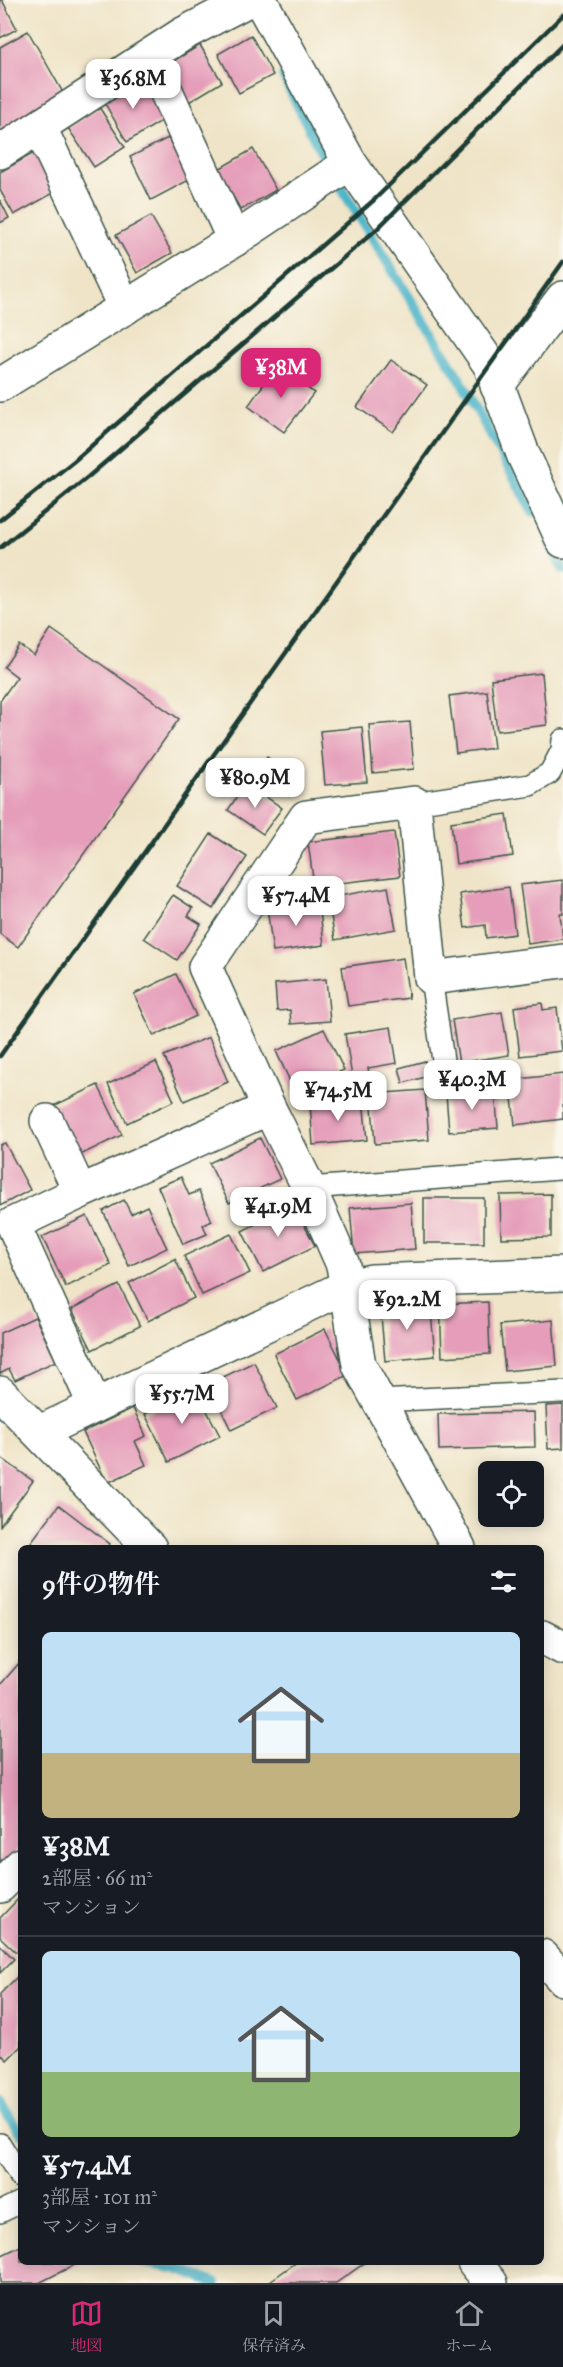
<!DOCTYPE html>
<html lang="ja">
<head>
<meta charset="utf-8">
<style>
	:root { --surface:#171b24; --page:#242831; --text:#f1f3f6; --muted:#9ea1a6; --line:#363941; --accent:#db2777 }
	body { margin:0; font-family:"IM FELL Great Primer","Noto Serif JP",serif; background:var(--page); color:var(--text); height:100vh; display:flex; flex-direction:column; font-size:22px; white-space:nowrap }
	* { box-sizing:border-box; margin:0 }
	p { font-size:20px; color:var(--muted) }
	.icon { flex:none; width:33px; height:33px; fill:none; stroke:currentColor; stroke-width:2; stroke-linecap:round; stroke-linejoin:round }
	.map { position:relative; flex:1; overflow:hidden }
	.side { position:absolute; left:18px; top:1545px; width:526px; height:720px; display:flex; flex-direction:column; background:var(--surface); border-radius:9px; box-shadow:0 3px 15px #0003 }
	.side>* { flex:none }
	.fabs { position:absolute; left:478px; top:1461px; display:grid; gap:12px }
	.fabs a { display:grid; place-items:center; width:66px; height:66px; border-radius:9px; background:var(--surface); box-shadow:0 3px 15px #0003; font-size:30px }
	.price { position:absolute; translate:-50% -51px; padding:0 14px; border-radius:12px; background:#fff; color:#222; font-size:20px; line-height:39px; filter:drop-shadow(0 2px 3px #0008) }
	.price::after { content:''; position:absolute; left:50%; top:36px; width:18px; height:14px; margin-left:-9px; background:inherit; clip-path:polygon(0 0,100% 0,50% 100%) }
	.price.current { background:var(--accent); color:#fff }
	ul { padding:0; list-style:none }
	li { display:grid; align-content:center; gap:12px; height:318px; padding:0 24px }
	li+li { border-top:2px solid var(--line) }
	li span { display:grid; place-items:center; height:186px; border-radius:9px; color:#555 }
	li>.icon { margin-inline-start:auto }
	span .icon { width:108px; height:108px; fill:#fffc; stroke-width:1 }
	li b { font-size:26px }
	h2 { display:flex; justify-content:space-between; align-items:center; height:72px; padding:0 24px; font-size:26px }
	.menu { display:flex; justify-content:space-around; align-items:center; height:84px; border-top:2px solid var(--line); background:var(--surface); font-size:16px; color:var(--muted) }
	.menu a { display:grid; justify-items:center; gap:3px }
	.menu .current { color:var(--accent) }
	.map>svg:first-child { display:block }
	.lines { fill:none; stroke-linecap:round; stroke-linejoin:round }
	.stream { stroke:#4bb5c9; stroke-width:10 }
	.building { fill:#e59db9 }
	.service-casing { stroke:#3e564a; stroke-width:24 }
	.minor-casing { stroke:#3e564a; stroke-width:36 }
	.service { stroke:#fff; stroke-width:21 }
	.minor { stroke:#fff; stroke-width:33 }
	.rail { stroke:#1f3d34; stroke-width:4.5 }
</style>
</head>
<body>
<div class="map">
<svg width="563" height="2283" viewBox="0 0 563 2283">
	<rect width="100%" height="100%" fill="#fbf7ec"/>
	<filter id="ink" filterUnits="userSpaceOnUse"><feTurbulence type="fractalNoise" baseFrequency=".0167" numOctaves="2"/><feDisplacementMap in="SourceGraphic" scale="12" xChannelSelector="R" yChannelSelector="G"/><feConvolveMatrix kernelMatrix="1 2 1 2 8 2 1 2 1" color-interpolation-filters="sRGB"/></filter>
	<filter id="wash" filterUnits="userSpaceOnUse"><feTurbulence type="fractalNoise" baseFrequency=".008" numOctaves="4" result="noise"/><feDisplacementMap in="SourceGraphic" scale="24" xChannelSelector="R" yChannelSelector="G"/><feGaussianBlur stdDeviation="1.35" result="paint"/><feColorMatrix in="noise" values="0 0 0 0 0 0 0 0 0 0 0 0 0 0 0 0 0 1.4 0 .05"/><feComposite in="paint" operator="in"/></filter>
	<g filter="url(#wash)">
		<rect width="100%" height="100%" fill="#efe4c7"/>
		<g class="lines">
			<g class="stream">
				<path d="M283,76L329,168L461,381L533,512"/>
				<path d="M550,545L563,569"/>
				<path d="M550,1985L563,1998"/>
				<path d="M0,2103L21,2134"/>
				<path d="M141,2262L178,2269L215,2283"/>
			</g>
		</g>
		<g id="blocks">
			<g class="building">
				<path d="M0,0H2L17,29L0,38Z"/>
				<path d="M28,31L66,98L0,136V47Z"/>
				<path d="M251,35L273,75L239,93L218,54Z"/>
				<path d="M200,45L222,82L189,102L167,65Z"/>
				<path d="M140,79L163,120L127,142L103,100Z"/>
				<path d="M99,107L125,147L94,167L68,128Z"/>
				<path d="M168,138L189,180L151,200L130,157Z"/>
				<path d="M253,149L276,190L241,210L217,170Z"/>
				<path d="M34,153L57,191L14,215L0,190V172Z"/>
				<path d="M0,200L9,218L0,223Z"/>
				<path d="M151,216L172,253L137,273L116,235Z"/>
				<path d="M391,360L427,385L393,432L357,407Z"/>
				<path d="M277,366L314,393L284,432L248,406Z"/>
				<path d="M51,629L179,719L18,947L0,934V701L17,677L4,667L19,645L34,655Z"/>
				<path d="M542,673L547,725L497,731L491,679Z"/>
				<path d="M487,691L494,748L456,753L449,696Z"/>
				<path d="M410,722L414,769L373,773L369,725Z"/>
				<path d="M362,727L367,782L325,785L320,731Z"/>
				<path d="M267,757L289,772L275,794L253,779Z"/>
				<path d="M246,783L282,808L263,834L228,810Z"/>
				<path d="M507,814L513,856L456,864L451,822Z"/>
				<path d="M394,832L400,876L314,886L308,842Z"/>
				<path d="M211,834L247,857L213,909L177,886Z"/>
				<path d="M563,880V914H560L563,939L528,944L520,885Z"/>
				<path d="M388,887L396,929L335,940L328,898Z"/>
				<path d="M509,887L515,934L486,938L485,925L465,928L460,894Z"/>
				<path d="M173,895L193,908L188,916L201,924L177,960L144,938Z"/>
				<path d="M319,902L324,945L273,952L267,908Z"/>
				<path d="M403,958L409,998L348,1006L342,967Z"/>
				<path d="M176,974L196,1016L154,1036L134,994Z"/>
				<path d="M326,979L330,1021L291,1024L290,1010L277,1011L275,984Z"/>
				<path d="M542,1003L543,1010L557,1008L562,1051L520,1056L514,1007Z"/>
				<path d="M502,1012L509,1055L459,1063L452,1020Z"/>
				<path d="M391,1027L397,1063L368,1068L370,1080L353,1083L345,1034Z"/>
				<path d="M324,1029L344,1070L295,1092L276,1051Z"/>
				<path d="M209,1037L228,1082L184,1101L164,1056Z"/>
				<path d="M425,1061L429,1076L403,1083L399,1068Z"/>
				<path d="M156,1062L174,1101L127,1123L108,1084Z"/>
				<path d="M563,1074V1119L515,1125L510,1080Z"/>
				<path d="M98,1085L122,1135L74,1158L51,1107Z"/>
				<path d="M425,1090L429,1140L375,1144L371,1094Z"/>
				<path d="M495,1090L498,1128L449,1132L446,1094Z"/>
				<path d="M363,1099L367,1140L313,1145L310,1103Z"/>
				<path d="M260,1138L280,1179L229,1203L209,1163Z"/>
				<path d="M5,1143L30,1190L0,1206V1145Z"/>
				<path d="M181,1177L189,1195L199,1191L212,1221L203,1225L207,1234L183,1244L158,1187Z"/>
				<path d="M551,1194V1237L501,1238L500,1195Z"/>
				<rect x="424" y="1198" width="60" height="45"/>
				<path d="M124,1200L131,1214L147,1206L167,1248L129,1266L103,1211Z"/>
				<path d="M411,1203L415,1249L354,1254L350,1208Z"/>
				<path d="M294,1205L315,1246L263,1272L242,1231Z"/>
				<path d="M87,1216L111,1265L66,1287L42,1237Z"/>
				<path d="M231,1234L250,1273L202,1295L184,1256Z"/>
				<path d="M175,1259L194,1298L148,1321L129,1283Z"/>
				<path d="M119,1285L140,1326L92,1350L72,1309Z"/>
				<path d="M430,1301L435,1356L385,1361L380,1305Z"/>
				<path d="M488,1302L490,1354L442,1357L440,1304Z"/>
				<path d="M35,1317L56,1361L15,1380L9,1369L0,1374V1333Z"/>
				<path d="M553,1320L557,1366L505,1371L500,1325Z"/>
				<path d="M325,1329L348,1375L297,1400L274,1354Z"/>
				<path d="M254,1362L277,1408L231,1430L209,1384Z"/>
				<path d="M195,1388L220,1436L169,1462L145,1414Z"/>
				<path d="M563,1405V1448L548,1449L546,1406Z"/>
				<path d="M133,1408L146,1436L135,1441L146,1465L107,1483L83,1432Z"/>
				<path d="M534,1412L535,1447L439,1450L438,1414Z"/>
				<path d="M0,1457L33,1481L0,1526Z"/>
				<path d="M59,1505L110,1544L107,1548H39L31,1542Z"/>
				<path d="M21,1661V1846L0,1869V1685Z"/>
				<path d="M20,1897L21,1947L16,1952L0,1937V1918Z"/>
				<path d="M0,1945L14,1959L0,1973Z"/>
				<path d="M21,1973V2046L7,2060L0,2053V1994Z"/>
				<path d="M21,2246V2262H80L39,2283H0V2256Z"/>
				<path d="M297,2262H366L336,2283H272L270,2281Z"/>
			</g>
		</g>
	</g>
	<g filter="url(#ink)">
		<use href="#blocks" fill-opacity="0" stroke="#3e564a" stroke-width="1.5"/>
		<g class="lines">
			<defs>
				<g id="service">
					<path d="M414,803L530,785L550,773L562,750L563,740"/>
					<path d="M431,978L444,1067"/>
					<path d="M309,1188L559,1169"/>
					<path d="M378,1401L563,1392"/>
					<path d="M0,2144L21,2178"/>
					<path d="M0,2212L21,2202"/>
				</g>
				<g id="minor">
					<path d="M260,0L350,163L490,365L523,454L563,541"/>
					<path d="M150,56L234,240"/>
					<path d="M40,128L125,308"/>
					<path d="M0,152L183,34L248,0"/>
					<path d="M0,385L234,240L350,163"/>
					<path d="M497,386L563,298"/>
					<path d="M269,1108L80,1192L13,1224L95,1406L347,1286L372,1281L563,1274"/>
					<path d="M47,1121L80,1192"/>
					<path d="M0,1393L150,1548"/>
					<path d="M40,1432L95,1406"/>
					<path d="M459,1548L359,1365L343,1265L309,1188L269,1108L205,967L306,817L414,803L431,978L563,961"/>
					<path d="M542,1637L563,1648"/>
					<path d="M0,1886L21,1865"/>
					<path d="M542,1956L563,1979"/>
					<path d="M474,2262L491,2283"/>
				</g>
			</defs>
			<use href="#service" class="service-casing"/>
			<use href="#minor" class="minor-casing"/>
			<use href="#service" class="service"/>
			<use href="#minor" class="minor"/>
			<g class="rail">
				<path d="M0,520L74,461L374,200L563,15"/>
				<path d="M0,548L88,477L377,229L563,44"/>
				<path d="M0,1056L563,262"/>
			</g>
		</g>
	</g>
</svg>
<div class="fabs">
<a><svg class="icon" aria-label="locate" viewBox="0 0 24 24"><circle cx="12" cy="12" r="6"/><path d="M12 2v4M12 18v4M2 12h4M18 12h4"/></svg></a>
</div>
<b class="price" style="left:133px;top:110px">¥36.8M</b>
<b class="price current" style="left:281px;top:399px">¥38M</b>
<b class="price" style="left:255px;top:809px">¥80.9M</b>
<b class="price" style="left:296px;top:927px">¥57.4M</b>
<b class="price" style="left:472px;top:1111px">¥40.3M</b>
<b class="price" style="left:338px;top:1122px">¥74.5M</b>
<b class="price" style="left:278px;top:1238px">¥41.9M</b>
<b class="price" style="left:407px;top:1331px">¥92.2M</b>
<b class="price" style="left:182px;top:1425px">¥55.7M</b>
<section class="side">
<h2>9件の物件<svg class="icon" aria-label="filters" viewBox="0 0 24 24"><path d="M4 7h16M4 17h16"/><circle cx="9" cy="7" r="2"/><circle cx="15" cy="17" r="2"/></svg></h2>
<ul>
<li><span style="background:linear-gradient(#bfe0f5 65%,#c2b280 0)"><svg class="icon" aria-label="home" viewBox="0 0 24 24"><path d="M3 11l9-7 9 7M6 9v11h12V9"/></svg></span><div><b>¥38M</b><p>2部屋 · 66 m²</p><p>マンション</p></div></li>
<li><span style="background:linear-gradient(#bfe0f5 65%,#8fb573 0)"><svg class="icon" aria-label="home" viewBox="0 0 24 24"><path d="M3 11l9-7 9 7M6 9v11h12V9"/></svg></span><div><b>¥57.4M</b><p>3部屋 · 101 m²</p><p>マンション</p></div></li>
</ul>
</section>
</div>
<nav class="menu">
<a class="current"><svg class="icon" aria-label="map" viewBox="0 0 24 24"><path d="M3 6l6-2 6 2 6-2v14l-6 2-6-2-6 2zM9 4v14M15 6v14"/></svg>地図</a>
<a><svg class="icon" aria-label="saved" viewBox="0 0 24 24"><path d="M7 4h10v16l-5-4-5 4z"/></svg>保存済み</a>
<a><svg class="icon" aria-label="home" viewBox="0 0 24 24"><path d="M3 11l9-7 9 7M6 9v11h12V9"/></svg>ホーム</a>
</nav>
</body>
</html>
